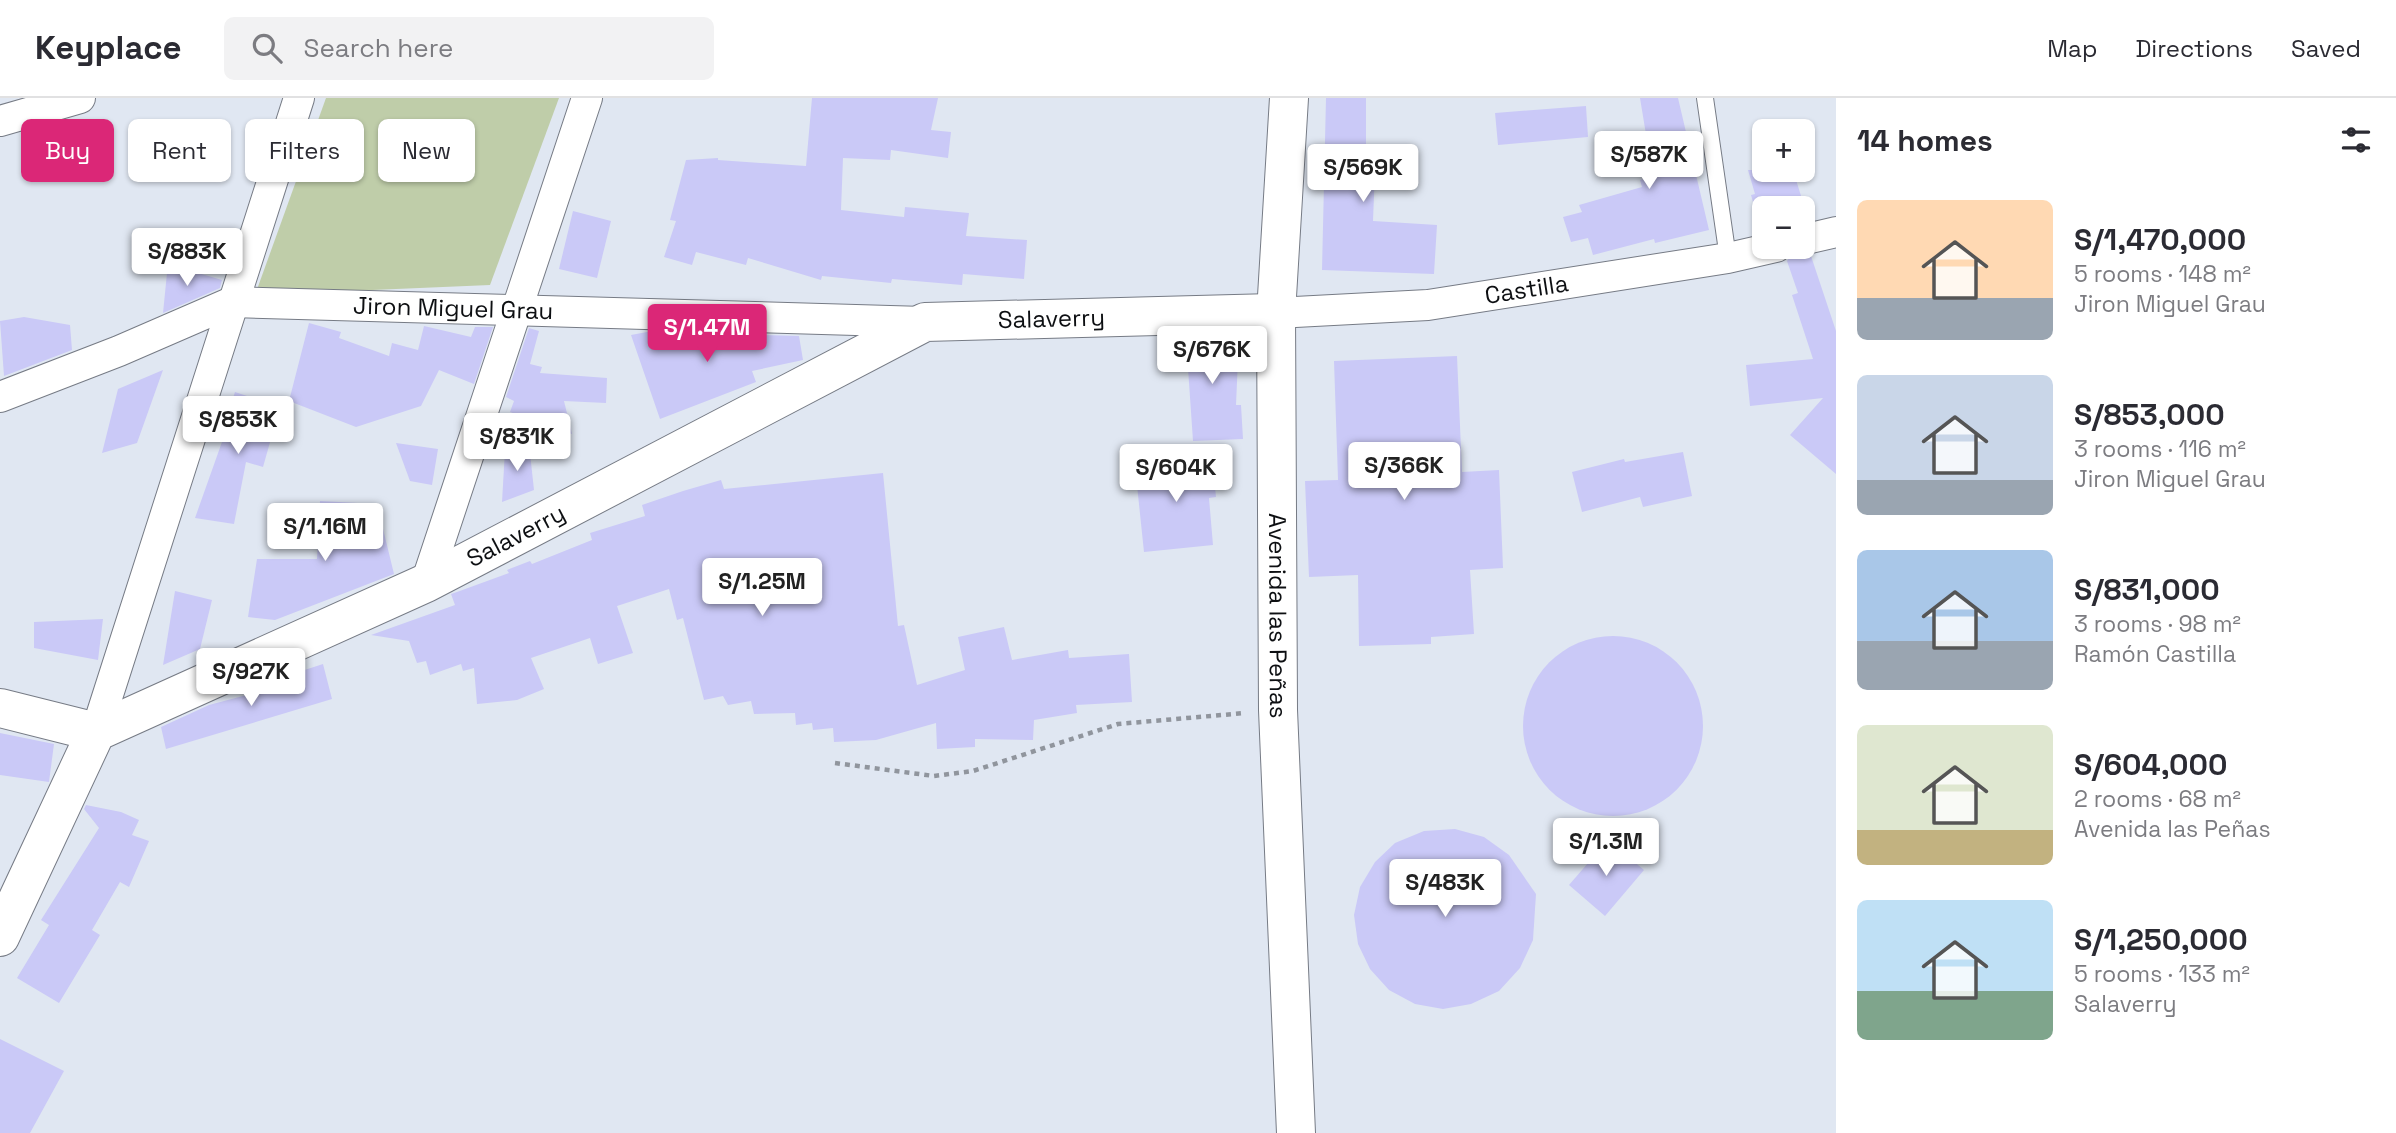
<!DOCTYPE html>
<html lang="en">
<head>
<meta charset="utf-8">
<style>
	:root { --surface:#fff; --page:#f2f2f3; --text:#2b2b33; --muted:#7c7c81; --line:#e1e1e2; --accent:#db2777 }
	body { margin:0; font-family:"Space Grotesk",sans-serif; background:var(--page); color:var(--text); height:100vh; display:flex; flex-direction:column; font-size:26px; white-space:nowrap }
	* { box-sizing:border-box; margin:0 }
	p { font-size:23px; color:var(--muted) }
	.icon { flex:none; width:38px; height:38px; fill:none; stroke:currentColor; stroke-width:2; stroke-linecap:round; stroke-linejoin:round }
	.map { position:relative; flex:1; overflow:hidden }
	.panel { display:flex; flex-direction:column; background:var(--surface); width:560px }
	.panel>* { flex:none }
	.banner { position:absolute; left:21px; top:21px; width:665px; height:63px; display:flex; gap:14px }
	.buttons { position:absolute; left:1752px; top:21px; display:grid; gap:14px }
	.buttons a { display:grid; place-items:center; width:63px; height:63px; border-radius:10px; background:var(--surface); box-shadow:0 2px 5px #0004; font-size:35px }
	.price { position:absolute; translate:-50% -60px; padding:0 16px; border-radius:7px; background:#fff; color:#222; font-size:23px; line-height:46px; filter:drop-shadow(0 2px 4px #0008) }
	.price::after { content:''; position:absolute; left:50%; top:42px; width:21px; height:16px; margin-left:-10px; background:inherit; clip-path:polygon(0 0,100% 0,50% 100%) }
	.price.selected { background:var(--accent); color:#fff }
	ul { padding:0; list-style:none }
	li { display:flex; align-items:center; gap:21px; height:175px; padding:0 21px }
	li span { display:grid; place-items:center; flex:none; width:196px; height:140px; border-radius:10px; color:#555 }
	li>.icon { margin-inline-start:auto }
	span .icon { width:84px; height:84px; fill:#fffc; stroke-width:1 }
	li b { font-size:30px }
	h2 { display:flex; justify-content:space-between; align-items:center; height:84px; padding:0 21px; font-size:30px }
	.chip { padding:0 24px; border-radius:10px; background:var(--surface); box-shadow:0 2px 5px #0004; font-size:24px; line-height:63px }
	.chip.selected { background:var(--accent); color:#fff }
	header { display:flex; align-items:center; gap:42px; box-sizing:border-box; height:98px; padding:0 35px; background:var(--surface); border-bottom:2px solid var(--line) }
	header strong { font-size:33px }
	nav { display:flex; gap:38px; margin-inline-start:auto; font-size:24px }
	.search { width:490px; height:63px; background:var(--page); display:flex; align-items:center; gap:18px; box-sizing:border-box; padding:0 24px; border-radius:10px; color:var(--muted); font-size:26px }
	main { display:flex; flex:1; min-height:0 }
	.map>svg:first-child { display:block }
	.green { fill:#bfcda9 }
	.building { fill:#cac9f7 }
	.lines { fill:none; stroke-linecap:round; stroke-linejoin:round }
	.service-casing { stroke:#767b85; stroke-width:18 }
	.minor-casing { stroke:#767b85; stroke-width:32 }
	.tertiary-casing { stroke:#767b85; stroke-width:40 }
	.path { stroke:#90959d; stroke-width:4.5; stroke-dasharray:5 5; stroke-linecap:butt }
	.service { stroke:#fff; stroke-width:16 }
	.minor { stroke:#fff; stroke-width:30 }
	.tertiary { stroke:#fff; stroke-width:38 }
	.labels { text-anchor:middle; stroke-width:5; stroke-linejoin:round; paint-order:stroke }
	.street-label { font-size:24px; fill:#0d0f12; stroke:#fff }
</style>
</head>
<body>
<header>
<strong>Keyplace</strong>
<div class="search"><svg class="icon" aria-label="search" viewBox="0 0 24 24"><circle cx="10" cy="10" r="6"/><path d="M15 15l6 6"/></svg>Search here</div>
<nav><a>Map</a><a>Directions</a><a>Saved</a></nav>
</header>
<main>
<div class="map">
<svg width="1836" height="1035" viewBox="0 0 1836 1035">
	<rect width="100%" height="100%" fill="#e0e7f2"/>
	<path class="green" d="M326,0H559L490,187L255,197Z"/>
	<g class="building">
		<path d="M812,0H938L931,32L951,34L948,60L891,52L890,62L843,60L841,112L904,119L905,109L969,115L966,138L1027,142L1024,181L963,176L962,187L892,181L891,185L822,178L821,182L748,160L746,167L696,154L692,167L664,159L676,123L670,122L686,62L718,60V62L806,68Z"/>
		<path d="M1326,0H1366V47H1376L1373,123L1437,127L1434,176L1322,172Z"/>
		<path d="M1640,0H1678L1709,132L1655,145L1654,141L1593,157L1588,140L1571,144L1563,119L1582,114L1579,107L1642,89L1640,82L1653,79Z"/>
		<path d="M1586,8L1588,39L1498,47L1495,15Z"/>
		<path d="M1748,72H1793L1806,114L1802,115V110H1764V124L1759,125L1751,97L1755,96Z"/>
		<path d="M573,113L611,123L597,180L559,171Z"/>
		<path d="M1792,156L1798,159L1811,158L1836,233V376L1790,337L1823,300L1750,308L1746,267L1813,261L1792,197L1798,195L1787,163Z"/>
		<path d="M167,175H198L222,182L220,190L163,215Z"/>
		<path d="M24,219L70,227L72,252L4,278L0,223Z"/>
		<path d="M309,225L341,234L339,240L389,258L392,245L418,252L424,228L471,239L475,229H493L474,286L439,272L421,308L356,329L289,303Z"/>
		<path d="M529,230L539,233L530,266L542,269L540,275L607,280L606,305L564,303L572,336L510,314L514,303L506,299Z"/>
		<path d="M647,234H671V237L687,235L799,238L803,262L752,273L756,284L660,321L631,237Z"/>
		<path d="M1239,238L1236,307H1241L1243,341L1193,343L1188,270L1175,269L1176,239Z"/>
		<path d="M1457,258L1462,374L1499,372L1503,470L1470,472L1474,536L1431,539V546L1359,548L1358,477L1309,479L1305,383L1338,382L1334,263Z"/>
		<path d="M163,272L137,345L102,355L118,291Z"/>
		<path d="M235,294L280,309L263,369L246,364L234,426L195,420L228,327H224Z"/>
		<path d="M396,345L438,351L432,387L410,383Z"/>
		<path d="M529,346L534,392L502,404L505,352Z"/>
		<path d="M1683,354L1692,398L1643,409L1640,399L1582,414L1572,374L1624,361L1625,364Z"/>
		<path d="M1212,360L1216,399L1209,400L1213,447L1144,454L1135,368Z"/>
		<path d="M883,375L898,528L904,527L917,587L965,572L958,539L1004,529L1012,562L1068,552L1069,560L1129,556L1132,604L1076,607L1077,615L1034,622L1033,642L975,641V649L937,651L936,625L876,642L834,644L833,630L813,632L812,625L796,627L795,615L754,616L751,603L728,607L723,598L704,602L683,520L677,522L669,491L617,508L633,555L598,566L590,540L531,560L544,591L517,602L477,606L474,570L463,573L461,566L430,577L426,563L417,565L409,543L371,537L455,507L451,496L457,494L509,475L507,472L530,463L532,466L592,442L590,435L645,418L642,407L683,393L721,382L724,391Z"/>
		<path d="M320,403L377,406L394,476L275,522L248,519L257,461H317Z"/>
		<path d="M175,493L212,502L200,551L163,567Z"/>
		<path d="M103,521L98,562L34,550V524Z"/>
		<circle cx="1613" cy="628" r="90"/>
		<path d="M323,566L332,601L166,651L161,629L209,607L280,588L277,581Z"/>
		<path d="M0,635L54,646L49,684L0,677Z"/>
		<path d="M86,707L121,714L139,722L132,737L149,743L129,789L120,784L92,832L100,837L59,905L17,880L49,827L41,822L99,730L84,711Z"/>
		<path d="M1455,731L1484,739L1509,757L1536,796L1533,842L1520,870L1499,893L1471,906L1443,911L1415,906L1389,892L1370,871L1358,846L1354,817L1360,789L1375,764L1395,745L1424,733Z"/>
		<path d="M1608,742L1644,772L1605,818L1569,787Z"/>
		<path d="M0,941L64,973L30,1035H0Z"/>
	</g>
	<g class="lines">
		<defs>
			<path id="service" d="M1705,0L1728,160"/>
			<g id="minor">
				<path d="M0,23L80,0"/>
				<path d="M1802,142L1836,134"/>
				<path id="s1" d="M1276,215L1428,207L1728,160L1776,149"/>
				<path id="s2" d="M0,299L119,253L232,204L924,224"/>
				<path d="M426,485L587,0"/>
				<path d="M96,634L299,0"/>
			</g>
			<g id="tertiary">
				<path id="s3" d="M1289,0L1276,215L1278,612L1296,1035"/>
				<path d="M0,610L96,634"/>
				<path id="s4" d="M0,839L96,634L426,485L925,224L1276,215"/>
			</g>
		</defs>
		<use href="#service" class="service-casing"/>
		<use href="#minor" class="minor-casing"/>
		<use href="#tertiary" class="tertiary-casing"/>
		<path class="path" d="M835,665L934,678L973,673L1118,626L1245,615"/>
		<use href="#service" class="service"/>
		<use href="#minor" class="minor"/>
		<use href="#tertiary" class="tertiary"/>
	</g>
	<g class="labels">
		<g class="street-label">
			<text dy="8" stroke="none"><textPath href="#s1" startOffset="252">Castilla</textPath></text>
			<text dy="8" stroke="none"><textPath href="#s2" startOffset="472">Jiron Miguel Grau</textPath></text>
			<text dy="8" stroke="none"><textPath href="#s4" startOffset="1278">Salaverry</textPath></text>
			<text dy="8" stroke="none"><textPath href="#s4" startOffset="690">Salaverry</textPath></text>
			<text dy="8" stroke="none"><textPath href="#s3" startOffset="518">Avenida las Peñas</textPath></text>
		</g>
	</g>
</svg>
<div class="buttons">
<a>+</a>
<a>−</a>
</div>
<b class="price" style="left:1649px;top:93px">S/587K</b>
<b class="price" style="left:1363px;top:106px">S/569K</b>
<b class="price" style="left:187px;top:190px">S/883K</b>
<b class="price selected" style="left:707px;top:266px">S/1.47M</b>
<b class="price" style="left:1212px;top:288px">S/676K</b>
<b class="price" style="left:238px;top:358px">S/853K</b>
<b class="price" style="left:517px;top:375px">S/831K</b>
<b class="price" style="left:1404px;top:404px">S/366K</b>
<b class="price" style="left:1176px;top:406px">S/604K</b>
<b class="price" style="left:325px;top:465px">S/1.16M</b>
<b class="price" style="left:762px;top:520px">S/1.25M</b>
<b class="price" style="left:251px;top:610px">S/927K</b>
<b class="price" style="left:1606px;top:780px">S/1.3M</b>
<b class="price" style="left:1445px;top:821px">S/483K</b>
<div class="banner">
<a class="chip selected">Buy</a>
<a class="chip">Rent</a>
<a class="chip">Filters</a>
<a class="chip">New</a>
</div>
</div>
<section class="panel">
<h2>14 homes<svg class="icon" aria-label="filters" viewBox="0 0 24 24"><path d="M4 7h16M4 17h16"/><circle cx="9" cy="7" r="2"/><circle cx="15" cy="17" r="2"/></svg></h2>
<ul>
<li><span style="background:linear-gradient(#ffd9b3 70%,#9aa5b1 0)"><svg class="icon" aria-label="home" viewBox="0 0 24 24"><path d="M3 11l9-7 9 7M6 9v11h12V9"/></svg></span><div><b>S/1,470,000</b><p>5 rooms · 148 m²</p><p>Jiron Miguel Grau</p></div></li>
<li><span style="background:linear-gradient(#c9d6e8 75%,#9aa5b1 0)"><svg class="icon" aria-label="home" viewBox="0 0 24 24"><path d="M3 11l9-7 9 7M6 9v11h12V9"/></svg></span><div><b>S/853,000</b><p>3 rooms · 116 m²</p><p>Jiron Miguel Grau</p></div></li>
<li><span style="background:linear-gradient(#a9c7e8 65%,#9aa5b1 0)"><svg class="icon" aria-label="home" viewBox="0 0 24 24"><path d="M3 11l9-7 9 7M6 9v11h12V9"/></svg></span><div><b>S/831,000</b><p>3 rooms · 98 m²</p><p>Ramón Castilla</p></div></li>
<li><span style="background:linear-gradient(#dfe7d0 75%,#c2b280 0)"><svg class="icon" aria-label="home" viewBox="0 0 24 24"><path d="M3 11l9-7 9 7M6 9v11h12V9"/></svg></span><div><b>S/604,000</b><p>2 rooms · 68 m²</p><p>Avenida las Peñas</p></div></li>
<li><span style="background:linear-gradient(#bfe0f5 65%,#7fa58c 0)"><svg class="icon" aria-label="home" viewBox="0 0 24 24"><path d="M3 11l9-7 9 7M6 9v11h12V9"/></svg></span><div><b>S/1,250,000</b><p>5 rooms · 133 m²</p><p>Salaverry</p></div></li>
</ul>
</section>
</main>
</body>
</html>
